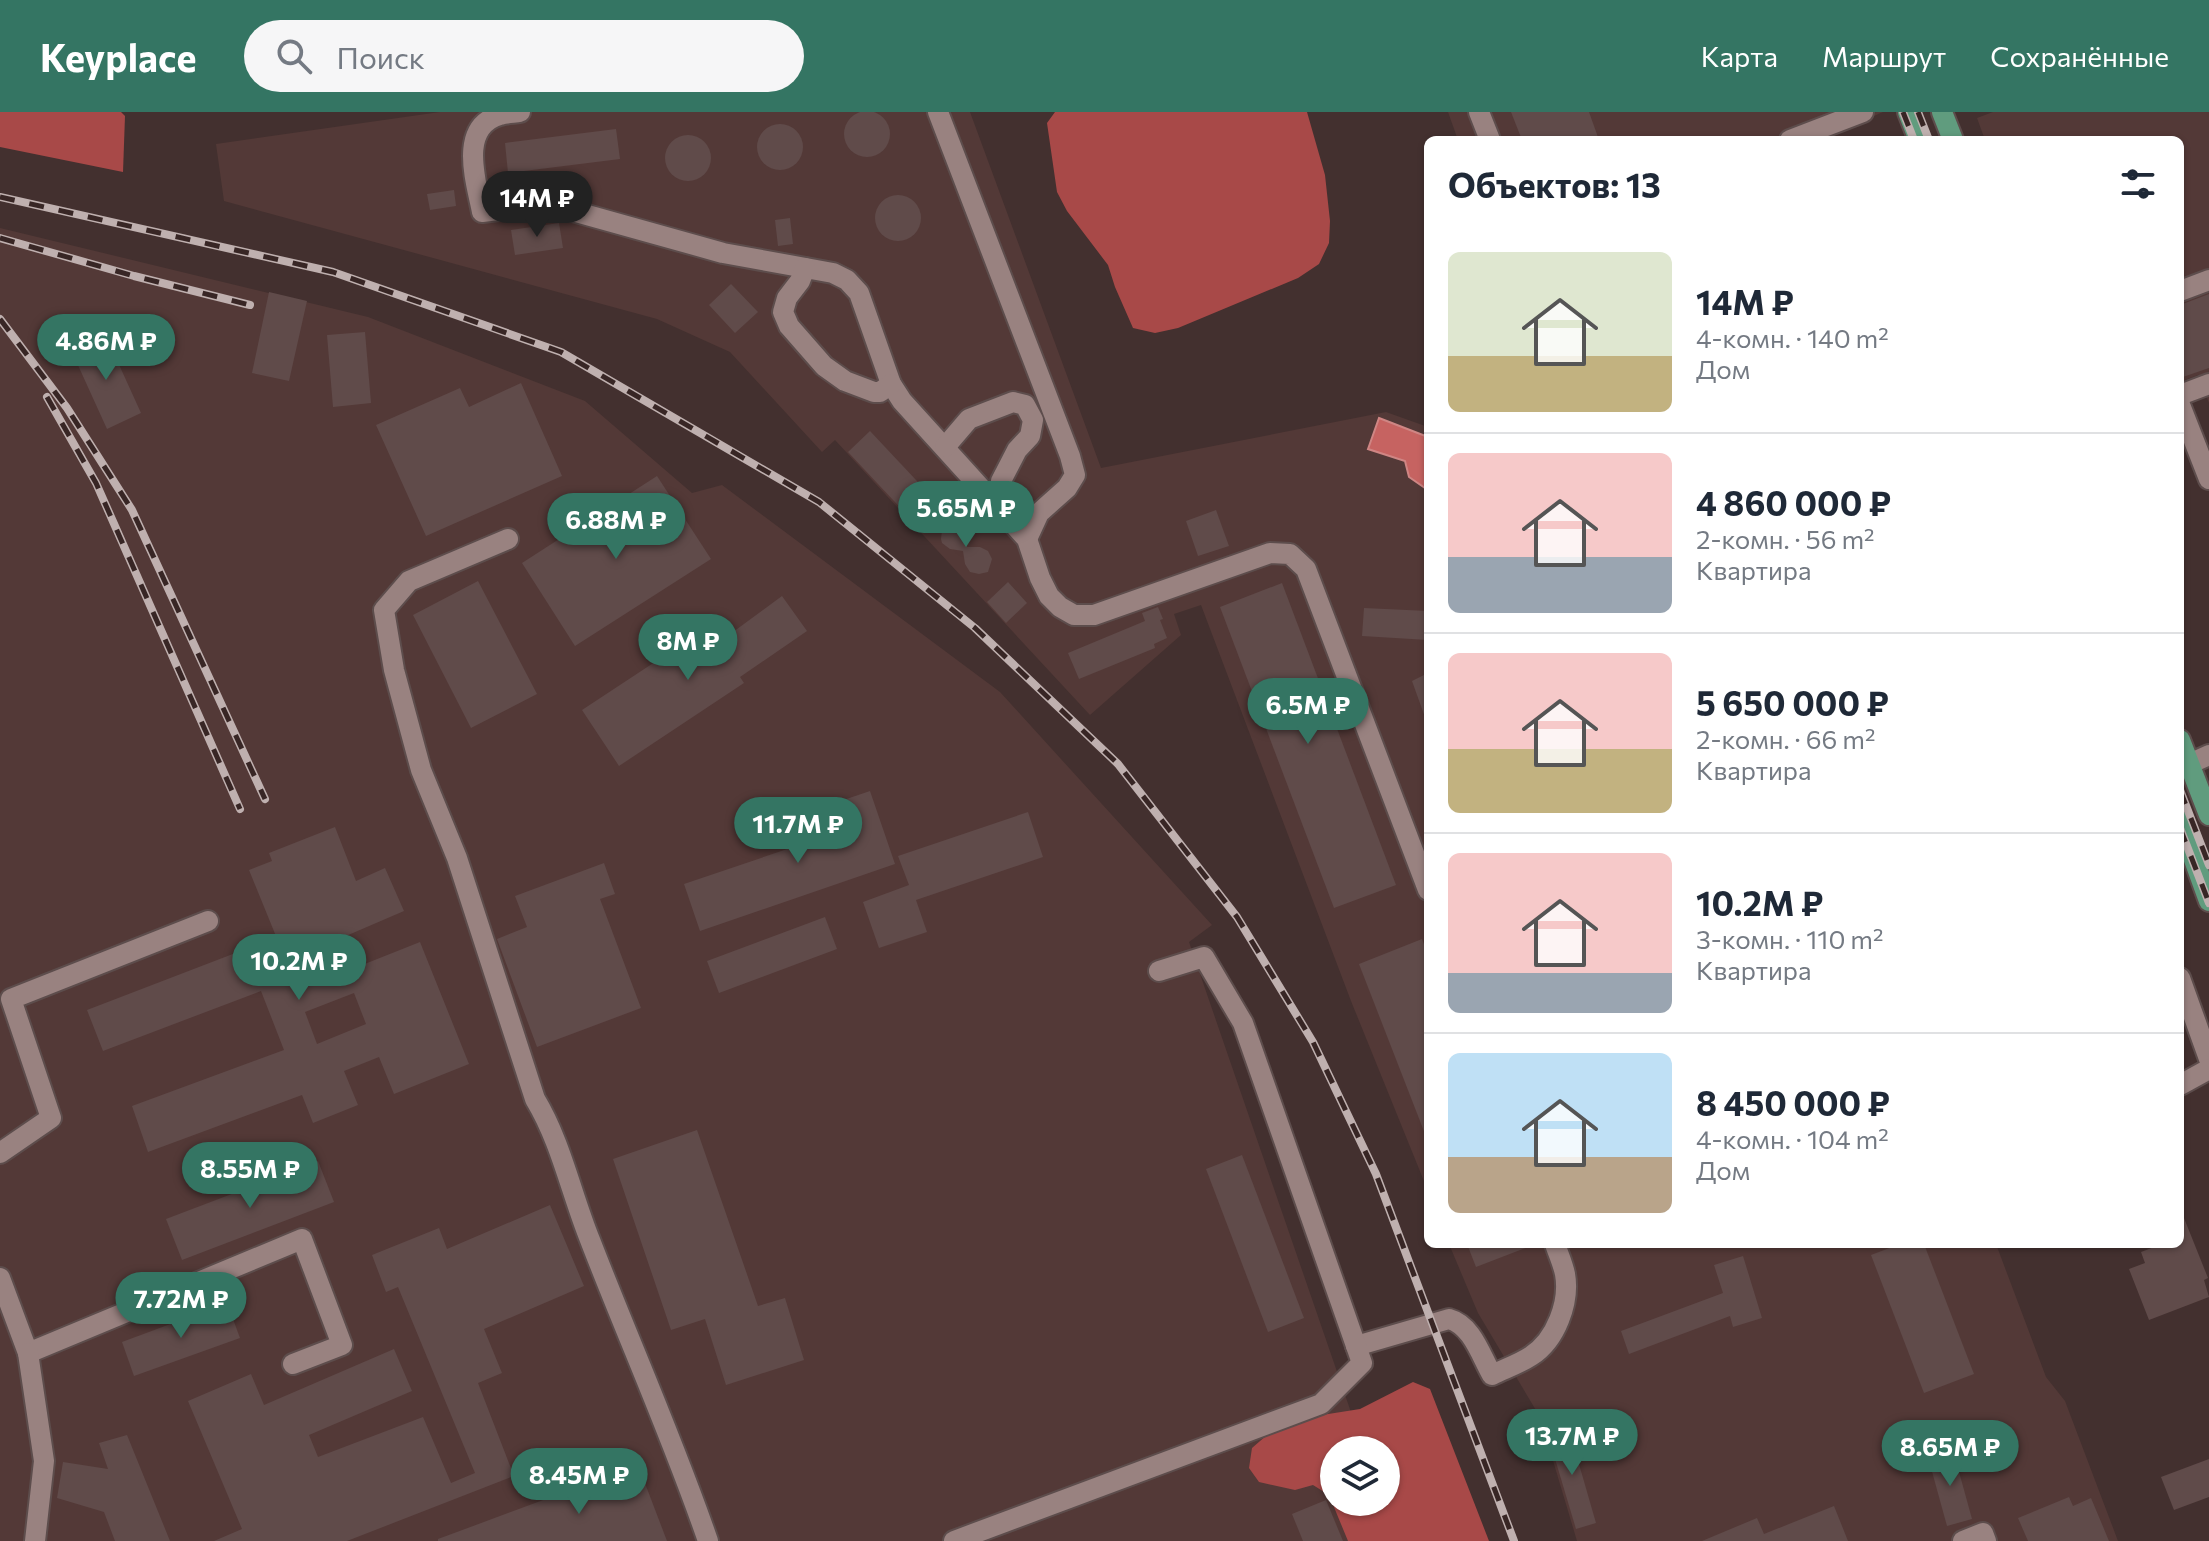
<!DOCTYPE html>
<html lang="ru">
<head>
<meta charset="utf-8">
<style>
	:root { --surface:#fff; --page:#f6f6f7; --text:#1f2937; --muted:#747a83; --line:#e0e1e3; --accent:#347563 }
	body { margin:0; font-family:Commissioner,sans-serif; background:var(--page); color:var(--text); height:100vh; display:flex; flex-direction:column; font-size:30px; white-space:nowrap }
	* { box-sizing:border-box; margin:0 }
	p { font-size:26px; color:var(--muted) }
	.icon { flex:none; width:44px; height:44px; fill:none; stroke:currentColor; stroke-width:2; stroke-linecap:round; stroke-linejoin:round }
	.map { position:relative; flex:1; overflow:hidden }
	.details { position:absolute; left:1424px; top:24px; width:760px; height:1112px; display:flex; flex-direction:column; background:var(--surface); border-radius:12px; box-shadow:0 2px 6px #0004 }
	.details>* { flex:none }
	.controls { position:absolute; left:1320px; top:1324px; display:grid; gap:16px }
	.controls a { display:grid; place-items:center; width:80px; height:80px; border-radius:50%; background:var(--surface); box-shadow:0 2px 6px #0004; font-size:40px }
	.price { position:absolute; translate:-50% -68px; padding:0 18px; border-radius:28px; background:var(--accent); color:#fff; font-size:26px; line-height:52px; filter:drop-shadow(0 2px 4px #0008) }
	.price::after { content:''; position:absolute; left:50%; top:48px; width:24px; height:18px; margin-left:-12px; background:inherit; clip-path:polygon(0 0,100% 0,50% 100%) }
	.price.active { background:#222; color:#fff }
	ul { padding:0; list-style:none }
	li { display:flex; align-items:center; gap:24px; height:200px; padding:0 24px }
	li+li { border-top:2px solid var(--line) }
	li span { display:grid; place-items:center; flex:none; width:224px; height:160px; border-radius:12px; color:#555 }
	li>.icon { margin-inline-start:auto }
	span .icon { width:96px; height:96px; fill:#fffc; stroke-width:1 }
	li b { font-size:34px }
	h2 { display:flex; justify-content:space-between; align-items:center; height:96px; padding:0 24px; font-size:34px }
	header { display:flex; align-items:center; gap:48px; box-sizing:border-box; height:112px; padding:0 40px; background:var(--accent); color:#fff }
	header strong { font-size:38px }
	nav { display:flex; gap:44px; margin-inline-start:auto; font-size:28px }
	.search { width:560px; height:72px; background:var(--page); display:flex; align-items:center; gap:20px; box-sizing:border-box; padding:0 28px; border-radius:44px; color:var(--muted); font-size:30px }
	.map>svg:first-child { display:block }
	.built { fill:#533937 }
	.forest { fill:#a84948; fill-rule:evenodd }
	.water { fill:#c66361; stroke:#cf8684; stroke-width:2 }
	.building { fill:#604b4a; fill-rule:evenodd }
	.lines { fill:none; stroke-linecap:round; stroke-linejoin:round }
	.minor-casing { stroke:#5d4d4c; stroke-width:24 }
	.major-casing { stroke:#5d4d4c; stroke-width:24 }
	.minor { stroke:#998280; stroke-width:20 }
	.major { stroke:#609c7e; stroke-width:20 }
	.rail-casing { stroke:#bfb0af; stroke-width:8 }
	.rail { stroke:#382625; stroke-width:5; stroke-dasharray:15; stroke-linecap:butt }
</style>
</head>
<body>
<header>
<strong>Keyplace</strong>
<div class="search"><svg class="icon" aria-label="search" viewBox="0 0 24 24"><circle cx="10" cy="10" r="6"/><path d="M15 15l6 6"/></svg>Поиск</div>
<nav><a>Карта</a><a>Маршрут</a><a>Сохранённые</a></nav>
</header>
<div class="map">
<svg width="2209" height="1429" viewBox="0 0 2209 1429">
	<rect width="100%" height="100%" fill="#43302f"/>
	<g class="built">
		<path d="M440,0H970L1101,356L1386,300L1428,315V1079L1351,889L1201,493L1174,502L1181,523L1090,603L835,328L822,340L730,240L657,207L224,89L216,32Z"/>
		<path d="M1448,0H1883L1820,28H1458Z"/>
		<path d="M1993,0H2209V291L2198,263L2180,270V28H1985L1977,6Z"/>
		<path d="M0,116L368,205L585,289L692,381L722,373L1000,580L1212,813L1189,830L1364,1338H1334V1390L1395,1429H0Z"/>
		<path d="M1449,1132H1996L2046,1265L2065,1289L2118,1429H1577L1540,1305L1478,1201Z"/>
	</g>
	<g class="forest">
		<path d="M0,0H121L125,4L123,60L0,35Z"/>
		<path d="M1055,0H1307L1325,63L1330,109L1329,131L1319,152L1298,166L1178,216L1155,221L1133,216L1115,175L1108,153L1067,99L1057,80L1047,11Z"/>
		<path d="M1413,1270L1430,1277L1489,1429H1348L1329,1383L1313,1373L1295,1378L1259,1370L1249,1356L1252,1336L1267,1323L1322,1303L1360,1297ZM1334,1338H1386V1390H1334Z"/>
	</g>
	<path class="water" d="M1379,306L1428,325V378L1409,365L1405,349L1368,337Z"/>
	<g class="building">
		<circle cx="867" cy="22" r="23"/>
		<path d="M1511,0H1589L1599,28H1522Z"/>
		<circle cx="780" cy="35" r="23"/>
		<path d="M616,17L620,47L508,61L505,31Z"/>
		<circle cx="688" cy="46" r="23"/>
		<path d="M454,78L456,94L430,98L427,82Z"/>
		<circle cx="898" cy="106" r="23"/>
		<path d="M790,106L793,132L778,134L775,108Z"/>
		<path d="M559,111L563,136L515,143L511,118Z"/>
		<path d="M731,172L758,200L735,221L709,193Z"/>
		<path d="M269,180L307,189L289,269L252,261Z"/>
		<path d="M2209,182V256L2180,266V193Z"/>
		<path d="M365,220L371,291L333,295L327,223Z"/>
		<path d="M106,224L141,301L107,317L72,240Z"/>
		<path d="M521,271L562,364L426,424L376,313L460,276L469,295Z"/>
		<path d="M870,319L931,384L909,405L848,340Z"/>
		<path d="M657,364L711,447L575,534L522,451Z"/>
		<path d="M1216,398L1229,434L1198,444L1186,409Z"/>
		<path d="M952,410L960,412L966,418L967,435H980L988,439L992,447L988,460L979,462L970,460L965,452L963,439L950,437L942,431L941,427L942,418L944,414Z"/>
		<path d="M478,469L537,582L471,616L413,503Z"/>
		<path d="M1008,470L1027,491L1006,511L987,490Z"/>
		<path d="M1282,471L1396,773L1334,796L1220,495Z"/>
		<path d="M782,484L807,519L740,565L744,571L619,654L582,598L708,515L718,531Z"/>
		<path d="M1158,495L1163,507L1160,508L1167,526L1154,532L1155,536L1079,567L1068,541L1145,509L1142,501Z"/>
		<path d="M1364,496L1428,499V528L1362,524Z"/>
		<path d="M1428,561V608H1426L1412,569Z"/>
		<path d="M870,679L895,752L700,819L684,772L820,726L811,699Z"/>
		<path d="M1028,700L1043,745L916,788L927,820L879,836L863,790L909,773L898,744Z"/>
		<path d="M335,715L356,769L385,756L404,799L325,833L337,863L420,830L469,952L394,982L379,945L344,959L358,993L313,1011L302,983L148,1040L132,994L284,938L261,879L103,939L87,898L238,840L241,850L280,834L249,758L272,749L269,741ZM354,881L366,912L317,932L305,900Z"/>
		<path d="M604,751L615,782L600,787L641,896L537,935L497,827L527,815L515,784Z"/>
		<path d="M825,805L837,837L719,881L707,849Z"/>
		<path d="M1422,827L1428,843L1427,1027L1359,852Z"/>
		<path d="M697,1018L758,1194L785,1186L804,1248L726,1273L705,1207L671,1218L613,1047Z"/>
		<path d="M1242,1043L1304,1206L1268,1220L1206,1057Z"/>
		<path d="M318,1049L334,1090L182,1148L166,1107Z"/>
		<path d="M550,1093L584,1174L484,1217L502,1261L478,1271L514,1364L347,1429H214L242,1417L188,1289L251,1262L264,1293L394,1237L412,1279L309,1323L318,1345L423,1305L451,1371L475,1361L398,1175L386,1180L372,1143L439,1116L447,1137Z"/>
		<path d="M2180,1096L2208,1166L2204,1168L2209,1185L2149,1208L2129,1157L2145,1151L2141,1140L2162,1132H2180Z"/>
		<path d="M1467,1132H1533V1133L1476,1155Z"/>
		<path d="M1900,1132H1924L1974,1262L1924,1281L1871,1143Z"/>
		<path d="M1743,1144L1762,1206L1733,1215L1730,1204L1629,1242L1621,1219L1723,1181L1714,1153Z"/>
		<path d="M227,1191L240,1226L134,1264L122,1230Z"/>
		<path d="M1568,1314L1596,1411L1576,1417L1547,1320Z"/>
		<path d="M127,1323L170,1429H115L104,1400L57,1386L63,1350L108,1357L99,1331Z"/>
		<path d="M1953,1338L1972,1407L1947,1414L1928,1345Z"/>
		<path d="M2209,1347V1385L2174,1398L2161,1365Z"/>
		<path d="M638,1353L667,1429H438V1427Z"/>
		<path d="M2069,1385L2073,1394L2091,1386L2109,1429H2028L2018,1406Z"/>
		<path d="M1326,1388L1343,1429H1303L1292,1402Z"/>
		<path d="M1834,1394L1848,1429H1702L1757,1406L1764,1422Z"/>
	</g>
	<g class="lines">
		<defs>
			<g id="minor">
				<path d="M520,0C514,1 506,1 500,3C458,15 476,69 482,100L540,93L562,96L723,141L833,161L847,168L859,181L891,272L902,289L1027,427L1040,466L1049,484L1060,495L1074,503H1094L1270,441L1290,442L1306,457L1428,778"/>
				<path d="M938,0L1070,344L1075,363L1067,376L1039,401L1027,427"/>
				<path d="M1479,0L1490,28"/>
				<path d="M1790,28L1863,0"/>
				<path d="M805,156L800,169L787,186L783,200L789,214L824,254L845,269L874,280H880L891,272"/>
				<path d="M2180,179L2209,168"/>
				<path d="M2180,283L2209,272"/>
				<path d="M2180,293L2209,367"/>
				<path d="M945,335L969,307L1013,290L1025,293L1033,308L1030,324L1017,338L1001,369L998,392"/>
				<path d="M508,427L409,469L384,498L394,558L421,658L457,746L535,987C561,1030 571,1081 590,1128C629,1229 673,1327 708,1429"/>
				<path d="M2189,652L2209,643"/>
				<path d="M2180,866L2209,947"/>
				<path d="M2180,973L2209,957"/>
				<path d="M0,1041L51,1006L11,887L208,809"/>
				<path d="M0,1166L28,1241L302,1127L342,1233L293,1252"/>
				<path d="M1356,1234L1449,1207C1472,1213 1481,1244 1492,1263C1504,1257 1519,1252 1531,1244C1556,1228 1570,1190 1565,1162C1563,1152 1558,1141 1555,1132"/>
				<path d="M28,1241L44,1349L35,1429"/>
				<path d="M954,1429L1321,1292L1362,1251L1243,911L1204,845L1159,859"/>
				<path d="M1963,1429L1983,1421L1986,1429"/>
			</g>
			<g id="major">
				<path d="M1908,0L1919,28"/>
				<path d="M1942,0L1953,28"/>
				<path d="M2180,628L2209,703"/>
				<path d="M2180,709L2209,789"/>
			</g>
		</defs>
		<use href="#minor" class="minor-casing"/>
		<use href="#major" class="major-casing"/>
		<use href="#minor" class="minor"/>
		<use href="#major" class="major"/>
		<defs>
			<g id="rail">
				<path d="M1903,0L1914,28"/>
				<path d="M1918,0L1929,28"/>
				<path d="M0,85L333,160L561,240L819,390L975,516L1118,652L1237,805L1313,930L1376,1062L1514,1429"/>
				<path d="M0,126L134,164L250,193"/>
				<path d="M0,207L67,296L132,398L265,687"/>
				<path d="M47,285L96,371L240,697"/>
				<path d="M2180,678L2209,753"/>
				<path d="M2180,716L2209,791"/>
			</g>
		</defs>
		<use href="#rail" class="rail-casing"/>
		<use href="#rail" class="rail"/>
	</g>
</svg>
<div class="controls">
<a><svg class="icon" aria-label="layers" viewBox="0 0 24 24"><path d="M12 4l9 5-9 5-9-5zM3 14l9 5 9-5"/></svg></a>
</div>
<b class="price active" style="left:537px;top:127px">14M ₽</b>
<b class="price" style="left:106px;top:270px">4.86M ₽</b>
<b class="price" style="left:966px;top:437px">5.65M ₽</b>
<b class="price" style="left:616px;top:449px">6.88M ₽</b>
<b class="price" style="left:688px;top:570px">8M ₽</b>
<b class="price" style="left:1308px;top:634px">6.5M ₽</b>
<b class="price" style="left:798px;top:753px">11.7M ₽</b>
<b class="price" style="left:299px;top:890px">10.2M ₽</b>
<b class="price" style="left:250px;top:1098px">8.55M ₽</b>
<b class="price" style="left:181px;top:1228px">7.72M ₽</b>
<b class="price" style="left:1572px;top:1365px">13.7M ₽</b>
<b class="price" style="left:1950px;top:1376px">8.65M ₽</b>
<b class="price" style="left:579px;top:1404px">8.45M ₽</b>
<section class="details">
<h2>Объектов: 13<svg class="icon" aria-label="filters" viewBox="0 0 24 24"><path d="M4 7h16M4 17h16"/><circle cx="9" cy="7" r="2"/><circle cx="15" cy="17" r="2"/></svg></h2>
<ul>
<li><span style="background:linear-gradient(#dfe7d0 65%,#c2b280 0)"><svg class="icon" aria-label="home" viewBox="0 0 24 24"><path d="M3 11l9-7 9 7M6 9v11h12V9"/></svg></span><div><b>14M ₽</b><p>4-комн. · 140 m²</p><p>Дом</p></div></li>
<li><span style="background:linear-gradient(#f6c9c9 65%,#9aa5b1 0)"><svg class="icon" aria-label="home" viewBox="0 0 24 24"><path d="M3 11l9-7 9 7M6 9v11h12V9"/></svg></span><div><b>4 860 000 ₽</b><p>2-комн. · 56 m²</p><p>Квартира</p></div></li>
<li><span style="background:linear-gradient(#f6c9c9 60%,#c2b280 0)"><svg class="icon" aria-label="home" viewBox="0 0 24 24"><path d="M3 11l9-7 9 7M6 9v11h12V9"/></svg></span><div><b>5 650 000 ₽</b><p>2-комн. · 66 m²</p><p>Квартира</p></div></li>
<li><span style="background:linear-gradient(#f6c9c9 75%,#9aa5b1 0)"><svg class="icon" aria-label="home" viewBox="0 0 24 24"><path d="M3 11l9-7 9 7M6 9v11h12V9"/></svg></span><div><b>10.2M ₽</b><p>3-комн. · 110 m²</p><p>Квартира</p></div></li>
<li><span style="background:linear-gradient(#bfe0f5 65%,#b9a48a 0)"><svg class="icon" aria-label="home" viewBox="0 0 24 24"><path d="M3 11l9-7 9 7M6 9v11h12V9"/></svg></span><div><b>8 450 000 ₽</b><p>4-комн. · 104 m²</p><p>Дом</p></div></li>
</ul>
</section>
</div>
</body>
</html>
